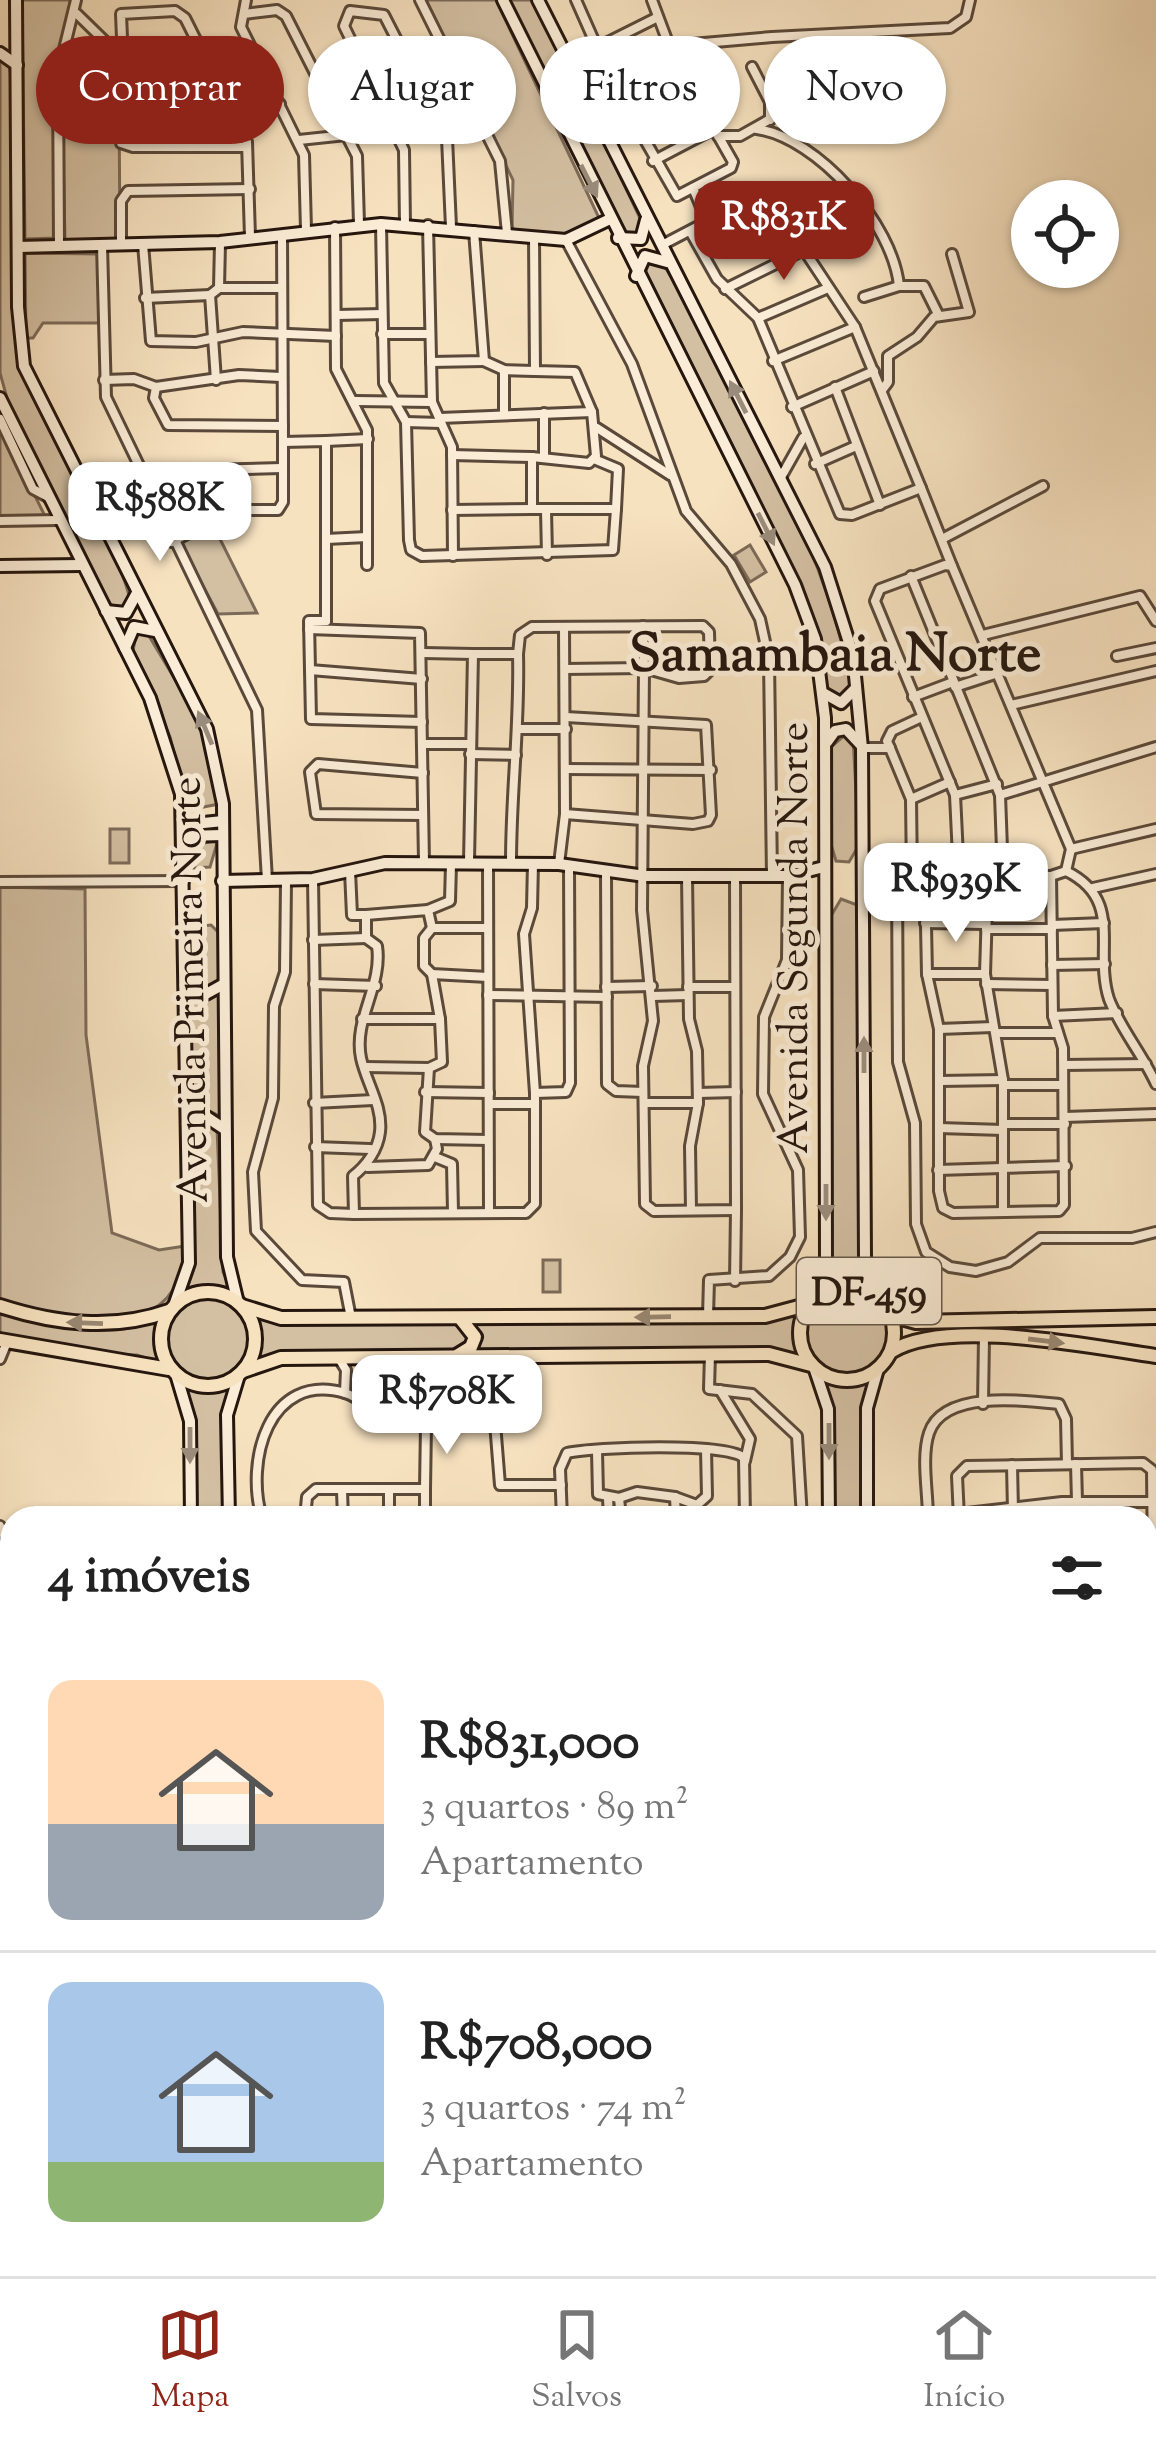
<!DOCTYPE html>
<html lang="pt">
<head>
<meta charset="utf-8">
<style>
	:root { --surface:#fff; --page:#f6f6f6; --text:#222; --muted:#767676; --line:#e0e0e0; --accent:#8f2418 }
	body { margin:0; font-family:"Sorts Mill Goudy",serif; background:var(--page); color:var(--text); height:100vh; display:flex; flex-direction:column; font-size:45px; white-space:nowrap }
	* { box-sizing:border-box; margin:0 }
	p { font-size:39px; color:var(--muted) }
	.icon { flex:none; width:66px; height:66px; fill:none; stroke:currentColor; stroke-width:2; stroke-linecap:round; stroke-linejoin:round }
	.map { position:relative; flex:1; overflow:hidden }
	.details { position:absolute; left:0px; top:1506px; width:1158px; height:771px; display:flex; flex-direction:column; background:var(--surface); border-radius:36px 36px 0 0; box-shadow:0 3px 9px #0004 }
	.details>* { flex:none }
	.guide { position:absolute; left:36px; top:36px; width:1086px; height:108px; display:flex; gap:24px }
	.fabs { position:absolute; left:1011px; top:180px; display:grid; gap:24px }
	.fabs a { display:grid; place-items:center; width:108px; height:108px; border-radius:50%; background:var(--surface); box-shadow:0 3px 9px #0004; font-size:60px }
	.price { position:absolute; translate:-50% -102px; padding:0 27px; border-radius:24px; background:#fff; color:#222; font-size:39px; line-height:78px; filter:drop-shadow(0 3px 6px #0008) }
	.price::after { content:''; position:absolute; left:50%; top:72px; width:36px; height:27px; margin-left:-18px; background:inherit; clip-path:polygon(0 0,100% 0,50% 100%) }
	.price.active { background:var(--accent); color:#fff }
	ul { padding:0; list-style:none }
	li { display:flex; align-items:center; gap:36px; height:300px; padding:0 48px }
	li+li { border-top:3px solid var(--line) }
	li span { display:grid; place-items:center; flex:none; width:336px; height:240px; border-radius:24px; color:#555 }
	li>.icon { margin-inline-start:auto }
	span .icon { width:144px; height:144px; fill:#fffc; stroke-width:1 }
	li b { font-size:51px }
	h2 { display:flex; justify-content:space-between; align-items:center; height:144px; padding:0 48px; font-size:51px }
	.tag { padding:0 42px; border-radius:54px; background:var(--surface); box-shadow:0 3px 9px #0004; font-size:42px; line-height:108px }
	.tag.active { background:var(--accent); color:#fff }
	.tab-bar { display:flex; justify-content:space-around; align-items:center; height:168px; border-top:3px solid var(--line); background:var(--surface); font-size:33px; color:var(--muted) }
	.tab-bar a { display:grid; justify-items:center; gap:6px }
	.tab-bar .active { color:var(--accent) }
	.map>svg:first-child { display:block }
	.green { fill:#d3bfa2; stroke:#7c6a58; stroke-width:3 }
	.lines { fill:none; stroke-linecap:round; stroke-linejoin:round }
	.street-casing { stroke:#5a493a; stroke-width:14 }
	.secondary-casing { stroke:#25160e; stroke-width:16 }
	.primary-casing { stroke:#25160e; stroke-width:18 }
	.street { stroke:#faecd6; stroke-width:8 }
	.secondary { stroke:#faecd6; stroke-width:10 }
	.primary { stroke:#f7e2c0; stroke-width:12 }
	.oneway { fill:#9a8c7c }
	.oneway2 { fill:#988670 }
	.labels { text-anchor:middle; stroke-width:10; stroke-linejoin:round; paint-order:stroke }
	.shield { fill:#faecd6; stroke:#65564a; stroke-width:3 }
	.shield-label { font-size:39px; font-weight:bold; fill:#25160e }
	.street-label { font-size:42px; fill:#25160e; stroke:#faecd6 }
	.district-label { font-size:54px; font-weight:bold; fill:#25160e; stroke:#faecd6 }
</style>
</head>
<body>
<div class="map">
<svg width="1156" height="2276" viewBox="0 0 1156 2276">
	<rect width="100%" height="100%" fill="#f7e2c0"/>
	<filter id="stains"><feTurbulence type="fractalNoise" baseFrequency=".00167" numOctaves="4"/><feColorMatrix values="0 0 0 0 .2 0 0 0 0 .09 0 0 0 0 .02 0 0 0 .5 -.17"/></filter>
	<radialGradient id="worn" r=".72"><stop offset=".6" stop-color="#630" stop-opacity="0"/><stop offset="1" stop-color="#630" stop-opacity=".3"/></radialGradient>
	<g class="green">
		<path d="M22,0H71L56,86L55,238L25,239Z"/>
		<path d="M426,0H496L600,220L565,237L512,229L513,180Z"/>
		<path d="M505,0H536L639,216L643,229L639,236L623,235Z"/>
		<path d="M0,61L9,65L14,93L18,358C48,442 108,516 131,602L125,609L111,605L96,582L10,409L0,373Z"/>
		<path d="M62,104L119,105L120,240L65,241Z"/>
		<path d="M25,253L99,254L103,323H43L33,338H26Z"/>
		<path d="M650,260L662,262L679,290C745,418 827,546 851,687L838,699L828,692L817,638L644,276Z"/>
		<path d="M0,426L46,518L0,517Z"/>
		<path d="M214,527L257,613L218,614L180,543Z"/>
		<path d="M750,545L766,572L750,582L734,555Z"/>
		<path d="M146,631L207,733L219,804L188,810L170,737L133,652L136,632Z"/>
		<path d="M846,734L853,738L859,845L849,862L836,861L830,841L831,747Z"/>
		<rect x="110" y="829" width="19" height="34"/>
		<path d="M218,840L210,867L194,868L190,846Z"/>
		<path d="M0,887L85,889L86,1035L112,1233L159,1250L185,1246C181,1350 68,1320 0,1302Z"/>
		<path d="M841,899L860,906V1047L872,1287L848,1281L826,1286L831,1259L828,921Z"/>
		<path d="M211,925L220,934L222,1117L207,1110L192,1114L190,927Z"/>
		<path d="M208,1119L217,1128L223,1272L232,1292L211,1287L185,1293L193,1271V1142L200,1122Z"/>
		<rect x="543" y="1260" width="17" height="32"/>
		<circle cx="847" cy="1333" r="42"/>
		<circle cx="208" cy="1339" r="41"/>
		<path d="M802,1308L796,1330L802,1359L468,1353L469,1322L709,1321Z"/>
		<path d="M0,1310C48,1327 112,1342 159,1318L156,1351L162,1363L137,1355L76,1354L0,1336Z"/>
		<path d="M254,1314L280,1324H459L468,1329L469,1345L457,1351L253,1364L260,1335Z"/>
		<path d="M821,1378L855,1385L873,1379L864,1518H833Z"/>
		<path d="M182,1384L202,1391L233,1384L225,1518H193Z"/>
		<path d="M1156,2067V2129H1146V2068Z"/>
		<path d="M1017,2265H1084V2276L1017,2273Z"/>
	</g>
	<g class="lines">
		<defs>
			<g id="street">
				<path d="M246,0L241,27L304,155L306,230"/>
				<path d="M420,0L500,161L507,233"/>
				<path d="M576,0L614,86L677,196L731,168L733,162L673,56L652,0"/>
				<path d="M77,14L118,54"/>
				<path d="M244,14L277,10L286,16L357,156L359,224"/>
				<path d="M596,48L658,17"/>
				<path d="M671,52L692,44L772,37L950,28L966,17L970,0"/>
				<path d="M205,59L123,62L121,14L175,11L185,18L247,142L250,237"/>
				<path d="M752,67L770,102V120"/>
				<path d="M614,86L673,56"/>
				<path d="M228,104L125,107L120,115L121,143L133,147H247"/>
				<path d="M340,122L381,101"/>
				<path d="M634,123L694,92"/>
				<path d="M239,125L280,104"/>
				<path d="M757,129C818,138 893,224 899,286"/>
				<path d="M718,136H740L811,96L838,94L851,74"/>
				<path d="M299,140L441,125"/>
				<path d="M653,161L714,129"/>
				<path d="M693,188L707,221"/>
				<path d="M381,224L384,383L406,422L409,540L411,550L422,556L613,550L616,509H532V457L589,463L596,456L592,412L575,372L535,371L534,237"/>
				<path d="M405,225L404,150L344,26L350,11L384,15L447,138L451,227"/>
				<path d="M428,225L432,402"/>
				<path d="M335,227L336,369L367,430V565"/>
				<path d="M282,235L283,442L326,441V539L367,537"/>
				<path d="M566,240L632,364L686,511L731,564L760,619L769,660L772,876"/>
				<path d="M143,244L151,341L196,342L243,332L336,336"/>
				<path d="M102,245L106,397L257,710L267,880"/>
				<path d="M121,245V201L128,191L250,189"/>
				<path d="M662,245L752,198L773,203L855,327L921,488L852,515L840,514L758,318L717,279L690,231"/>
				<path d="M59,246L58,74L76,0"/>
				<path d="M219,288H282"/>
				<path d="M725,289L804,250"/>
				<path d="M864,297L899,286H924L939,316"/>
				<path d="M145,298L210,295"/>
				<path d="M337,315L382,314"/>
				<path d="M758,318L828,288"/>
				<path d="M382,334H429"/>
				<path d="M484,361L504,370L534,371"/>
				<path d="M773,361L855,327"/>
				<path d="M431,362L484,361L474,231"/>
				<path d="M104,380L134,379L156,387L154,398L168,425L283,426"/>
				<path d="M216,380L210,295L219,288L220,243"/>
				<path d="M156,387L239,375L281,377"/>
				<path d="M835,387L880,505"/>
				<path d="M882,390L888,382V356L917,337L934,317L969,312L952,254"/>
				<path d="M355,401L432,402L452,447L453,556"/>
				<path d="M792,407L874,371"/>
				<path d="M504,412V370"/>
				<path d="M440,418L592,412"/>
				<path d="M0,419L33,489L48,497"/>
				<path d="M406,422L441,423"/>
				<path d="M597,428L670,475"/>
				<path d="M326,441L368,439"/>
				<path d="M452,455L532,457"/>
				<path d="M544,458V413"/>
				<path d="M594,459L618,469L616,509"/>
				<path d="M815,464L856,446"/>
				<path d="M780,479L803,438"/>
				<path d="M921,488L952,566"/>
				<path d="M210,510H278L283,502V442"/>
				<path d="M452,510L532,509"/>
				<path d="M546,510L547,555"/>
				<path d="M0,521L58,520"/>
				<path d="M326,539V621"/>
				<path d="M942,539L1043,486"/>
				<path d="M172,542L213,520L197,480L202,470L282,468"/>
				<path d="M911,576L1000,795L1003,876"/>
				<path d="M326,621H309L311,719L422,722"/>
				<path d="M309,629L420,633L424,862"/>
				<path d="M983,635L1140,596L1156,621"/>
				<path d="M423,653L473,654L469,862"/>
				<path d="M473,654H518L520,635L532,627L703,626L709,632L710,670L704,676L679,678L644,668L642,910L653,1021L643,1066L645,1204L654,1211L736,1210L735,876"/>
				<path d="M1117,656L1156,648"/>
				<path d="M565,669L644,668L643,626"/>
				<path d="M310,670L422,679"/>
				<path d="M955,687L998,673"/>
				<path d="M913,697L953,682"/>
				<path d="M1011,705L1156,671"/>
				<path d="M520,729H566"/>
				<path d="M422,744H470"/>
				<path d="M862,748H890"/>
				<path d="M470,754L516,755"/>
				<path d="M566,769L711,770"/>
				<path d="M423,773L318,764L310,772L316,814L423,815"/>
				<path d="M955,795L997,784"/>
				<path d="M1000,795L1156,747"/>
				<path d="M911,799L950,782"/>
				<path d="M565,814L693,824L708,821L711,815L706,725L566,717"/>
				<path d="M1071,849L1156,829"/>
				<path d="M511,862C511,791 520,724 518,654"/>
				<path d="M533,863L532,908L524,934L535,1093"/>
				<path d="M488,864L489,1213"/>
				<path d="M559,864L565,814L564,628"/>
				<path d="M350,871L352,915H366V938L377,946C383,986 353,1019 361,1058C366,1082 383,1106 380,1132C378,1150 366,1166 353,1176L354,1214"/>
				<path d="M606,872L607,1084L616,1091L643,1092"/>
				<path d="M862,874L1051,876L1066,871C1125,900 1093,950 1109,999C1120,1028 1143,1055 1156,1084"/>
				<path d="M988,876L985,974L1003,1080V1212"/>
				<path d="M687,877L689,1019L697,1051L698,1103"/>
				<path d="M897,877L898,1062L915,1123L916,1224L926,1252L950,1267L976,1271L1008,1262L1040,1238H1132L1156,1232"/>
				<path d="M912,877L911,799L887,741L892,731L922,717"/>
				<path d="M925,877L927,974L939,1029V1191L943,1208L953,1213L1059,1211L1064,1205L1063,1048L1053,1016L1051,876"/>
				<path d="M959,877L955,795L875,601L880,589L945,565L952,566L1071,849L1066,871"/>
				<path d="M313,879L318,1205L330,1213L354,1214L526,1213L535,1204V1093L566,1092L570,1083L569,866"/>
				<path d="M0,882L184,881"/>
				<path d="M286,882L285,972L274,1006L273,1098L253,1172L256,1231L302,1280L344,1282L351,1318"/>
				<path d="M1093,888L1156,874"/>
				<path d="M428,910L450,901L451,864"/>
				<path d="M366,915L428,910L432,928"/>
				<path d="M925,923L986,924"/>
				<path d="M1052,925L1104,923"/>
				<path d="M487,928H432L424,938V966L432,974L488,977"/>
				<path d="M986,929H1052"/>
				<path d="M313,940L366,938"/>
				<path d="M1052,965L1105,964"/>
				<path d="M927,974H985"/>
				<path d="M314,984L376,986"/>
				<path d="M986,984L1052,985"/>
				<path d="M606,987L652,986"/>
				<path d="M688,987H735"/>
				<path d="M488,995L607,997"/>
				<path d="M653,996L688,995"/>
				<path d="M1053,1016L1117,1013"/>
				<path d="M362,1019H440L432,974"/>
				<path d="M440,1019L442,1062L429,1068L425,1132L435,1139L488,1140"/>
				<path d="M939,1029L993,1027"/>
				<path d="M1000,1033H1058"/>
				<path d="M1064,1065L1146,1064"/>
				<path d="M365,1067L429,1068"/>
				<path d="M940,1081L1003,1080"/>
				<path d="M1003,1085H1063"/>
				<path d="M425,1092L489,1093"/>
				<path d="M698,1093L736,1092"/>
				<path d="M314,1103L373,1100"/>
				<path d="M644,1103H698L690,1146L691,1210"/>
				<path d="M489,1104H535"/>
				<path d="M1065,1117L1156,1114"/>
				<path d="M1003,1124H1065"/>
				<path d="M939,1128L1003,1130"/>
				<path d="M315,1147L370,1149"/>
				<path d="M435,1157L452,1164L453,1212"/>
				<path d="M368,1167L428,1165L437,1149L435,1139"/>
				<path d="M938,1170L1066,1166"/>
				<path d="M735,1281L736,1210"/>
				<path d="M708,1316L709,1280L769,1276L790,1257L800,1237L798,1170L763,1094L764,1017L787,960L788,876"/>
				<path d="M710,1354L709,1389L752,1394L797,1436L802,1518"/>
				<path d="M338,1357L346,1370L345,1393"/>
				<path d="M480,1357L495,1423"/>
				<path d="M0,1359L7,1342"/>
				<path d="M720,1390L750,1439L745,1461"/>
				<path d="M983,1404L984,1337"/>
				<path d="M597,1451L598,1494L619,1498L621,1518"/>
				<path d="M1076,1464L1077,1501"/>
				<path d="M1012,1465L1013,1511"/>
				<path d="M425,1489L426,1425"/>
				<path d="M342,1491L343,1518"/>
				<path d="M608,1498L609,1518"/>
				<path d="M619,1498L637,1492L675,1497"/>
				<path d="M958,1514L1062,1502H1152"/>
				<path d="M262,1518C245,1462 268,1371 345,1393C365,1399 381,1421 402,1424C431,1429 465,1423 495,1423L500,1485H561"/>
				<path d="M305,1518L307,1497L316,1489H425V1518"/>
				<path d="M389,1518V1490"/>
				<path d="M562,1518L560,1469L567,1453C594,1447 727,1442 744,1458L745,1518"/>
				<path d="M676,1518L675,1497L697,1505"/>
				<path d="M698,1518L697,1505L707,1496L706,1449"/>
				<path d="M928,1518C928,1492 921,1457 929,1433C943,1390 1024,1400 1059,1404L1066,1419L1067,1464"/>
				<path d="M959,1518L957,1476L967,1466L1143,1463L1152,1470L1156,1853"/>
				<path d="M0,1526L12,1552"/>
				<path d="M0,1591L12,1596"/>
				<path d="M0,1654L12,1663"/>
				<path d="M0,1705L12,1693"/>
				<path d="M0,1762L12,1750"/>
				<path d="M0,1782H12"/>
				<path d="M1146,1885L1156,1884"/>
				<path d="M0,1891L8,1883L5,1871"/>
				<path d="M1146,1925L1156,1924"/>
				<path d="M1146,1967H1156"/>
				<path d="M0,2000L12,1989"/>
				<path d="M1146,2019H1156"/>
				<path d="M1146,2060H1156"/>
				<path d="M0,2062L12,2049"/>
				<path d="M0,2086H12"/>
				<path d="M1146,2129L1156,2128"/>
				<path d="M1146,2165H1156"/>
				<path d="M0,2173H12"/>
				<path d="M1146,2201L1153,2196L1155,2177"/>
				<path d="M0,2218L12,2205"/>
				<path d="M1146,2239H1156"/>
				<path d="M98,2265V2276"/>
				<path d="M140,2265V2276"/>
				<path d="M220,2265V2276"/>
				<path d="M348,2265L349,2276"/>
				<path d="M403,2265L416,2268"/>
				<path d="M497,2265L498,2276"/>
				<path d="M543,2265V2276"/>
				<path d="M588,2265L589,2276"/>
				<path d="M634,2265L635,2276"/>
				<path d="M676,2265V2276"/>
				<path d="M818,2265V2276"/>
				<path d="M865,2265L874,2276"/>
				<path d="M1009,2265V2276"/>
				<path d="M0,2271L12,2259"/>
				<path d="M1092,2273L1156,2274"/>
				<path d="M51,2276L62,2265"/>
				<path d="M374,2276V2265"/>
				<path d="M456,2276L459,2265"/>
				<path d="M776,2276V2265"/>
			</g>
			<g id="secondary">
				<path d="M16,0L18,307L24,366L207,729L223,804L227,1257L238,1303"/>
				<path d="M503,0L795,585L815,639L825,718L826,1264L815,1298"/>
				<path d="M538,0L825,567L853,655L862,748L865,1258L877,1296"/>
				<path d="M0,53L17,65"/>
				<path d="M618,238L641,239L646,220"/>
				<path d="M18,247L220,242L381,224L566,240L608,220"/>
				<path d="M636,276L645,256L667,262"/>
				<path d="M0,398L150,698L181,794L189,1263L174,1306"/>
				<path d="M0,566L81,565"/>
				<path d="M106,611L126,613L137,593"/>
				<path d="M125,648L134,627L155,631"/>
				<path d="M825,694L841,703L856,688"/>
				<path d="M827,742L835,731L846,729L861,745"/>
				<path d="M184,825L223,821"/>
				<path d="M185,836L223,835"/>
				<path d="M222,881L313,879L385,863L559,864L645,876H788L824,867"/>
				<path d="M188,987L206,994L224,984"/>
				<path d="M187,1125L202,1114L223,1128"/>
				<path d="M814,1367L828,1409L829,1518"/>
				<path d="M176,1374L190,1421L191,1518"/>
				<path d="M229,1518L227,1415L239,1375"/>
				<path d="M867,1518V1408L878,1369"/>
				<path d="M0,1826H12"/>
				<path d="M0,2130H12"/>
				<path d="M266,2265L269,2276"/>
				<path d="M304,2265L307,2276"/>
				<path d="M923,2265L926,2276"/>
				<path d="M964,2265L967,2276"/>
			</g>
			<g id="primary">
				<circle cx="847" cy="1333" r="47"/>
				<circle cx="208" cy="1339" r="47"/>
				<path d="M0,1306C56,1324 113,1331 169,1311"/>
				<path d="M242,1306L281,1318L765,1316L810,1304"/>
				<path d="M891,1315L916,1322L1156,1317"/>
				<path d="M0,1340L169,1369"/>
				<path d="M892,1351C948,1317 1091,1347 1156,1356"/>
				<path d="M458,1355L471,1347L475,1337L460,1318"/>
				<path d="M243,1371L281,1358L769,1354L811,1365"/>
			</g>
		</defs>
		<use href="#street" class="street-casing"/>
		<use href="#secondary" class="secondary-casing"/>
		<use href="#primary" class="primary-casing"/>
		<use href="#street" class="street"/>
		<use href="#secondary" class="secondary"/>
		<use href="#primary" class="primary"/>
	</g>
	<defs><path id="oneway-solid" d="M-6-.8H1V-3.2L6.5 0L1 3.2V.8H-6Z" transform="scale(3)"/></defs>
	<g class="oneway">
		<use href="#oneway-solid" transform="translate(589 181) rotate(63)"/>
		<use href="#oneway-solid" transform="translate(738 397) rotate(-117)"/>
		<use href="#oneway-solid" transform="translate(766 529) rotate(63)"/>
		<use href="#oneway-solid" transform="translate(205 728) rotate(-113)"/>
		<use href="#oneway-solid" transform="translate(864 1055) rotate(-90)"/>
		<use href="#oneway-solid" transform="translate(826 1202) rotate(90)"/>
		<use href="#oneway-solid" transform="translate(829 1441) rotate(90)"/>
		<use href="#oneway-solid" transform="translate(190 1445) rotate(90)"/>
	</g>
	<g class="oneway2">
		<use href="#oneway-solid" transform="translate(653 1317) rotate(179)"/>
		<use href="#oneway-solid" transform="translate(85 1323) rotate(-178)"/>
		<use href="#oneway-solid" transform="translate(1046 1341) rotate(7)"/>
	</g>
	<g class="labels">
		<rect class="shield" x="797" y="1258" width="144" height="66" rx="9"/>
		<g class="shield-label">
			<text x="869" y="1305">DF-459</text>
		</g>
		<g class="street-label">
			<text transform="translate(792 938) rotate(-90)" y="15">Avenida Segunda Norte</text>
			<text transform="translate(188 990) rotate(-91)" y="15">Avenida Primeira Norte</text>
		</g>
		<g class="district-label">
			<text x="835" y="670">Samambaia Norte</text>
		</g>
	</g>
	<rect width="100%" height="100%" filter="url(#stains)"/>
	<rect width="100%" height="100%" fill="url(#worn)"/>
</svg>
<div class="fabs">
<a><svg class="icon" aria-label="locate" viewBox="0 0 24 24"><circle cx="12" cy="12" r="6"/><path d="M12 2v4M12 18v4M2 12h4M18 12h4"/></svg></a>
</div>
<b class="price active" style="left:784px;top:283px">R$831K</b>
<b class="price" style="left:160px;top:564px">R$588K</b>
<b class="price" style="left:956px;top:945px">R$939K</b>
<b class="price" style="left:447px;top:1457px">R$708K</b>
<div class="guide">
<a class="tag active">Comprar</a>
<a class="tag">Alugar</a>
<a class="tag">Filtros</a>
<a class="tag">Novo</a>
</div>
<section class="details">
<h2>4 imóveis<svg class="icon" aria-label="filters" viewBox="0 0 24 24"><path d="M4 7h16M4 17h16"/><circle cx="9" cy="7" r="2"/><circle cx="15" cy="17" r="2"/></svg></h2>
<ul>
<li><span style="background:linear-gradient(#ffd9b3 60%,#9aa5b1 0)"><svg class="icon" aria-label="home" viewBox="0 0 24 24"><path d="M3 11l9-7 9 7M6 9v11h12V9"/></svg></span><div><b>R$831,000</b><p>3 quartos · 89 m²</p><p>Apartamento</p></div></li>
<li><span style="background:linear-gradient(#a9c7e8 75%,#8fb573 0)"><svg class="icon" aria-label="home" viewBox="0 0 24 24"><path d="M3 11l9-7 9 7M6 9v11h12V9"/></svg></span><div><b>R$708,000</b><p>3 quartos · 74 m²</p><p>Apartamento</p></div></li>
</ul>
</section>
</div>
<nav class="tab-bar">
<a class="active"><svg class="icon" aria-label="map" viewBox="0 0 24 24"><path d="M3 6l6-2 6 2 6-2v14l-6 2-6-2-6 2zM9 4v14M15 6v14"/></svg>Mapa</a>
<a><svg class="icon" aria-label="saved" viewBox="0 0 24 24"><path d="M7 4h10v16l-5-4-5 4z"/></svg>Salvos</a>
<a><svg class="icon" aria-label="home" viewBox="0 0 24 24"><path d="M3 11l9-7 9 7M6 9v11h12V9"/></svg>Início</a>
</nav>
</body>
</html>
